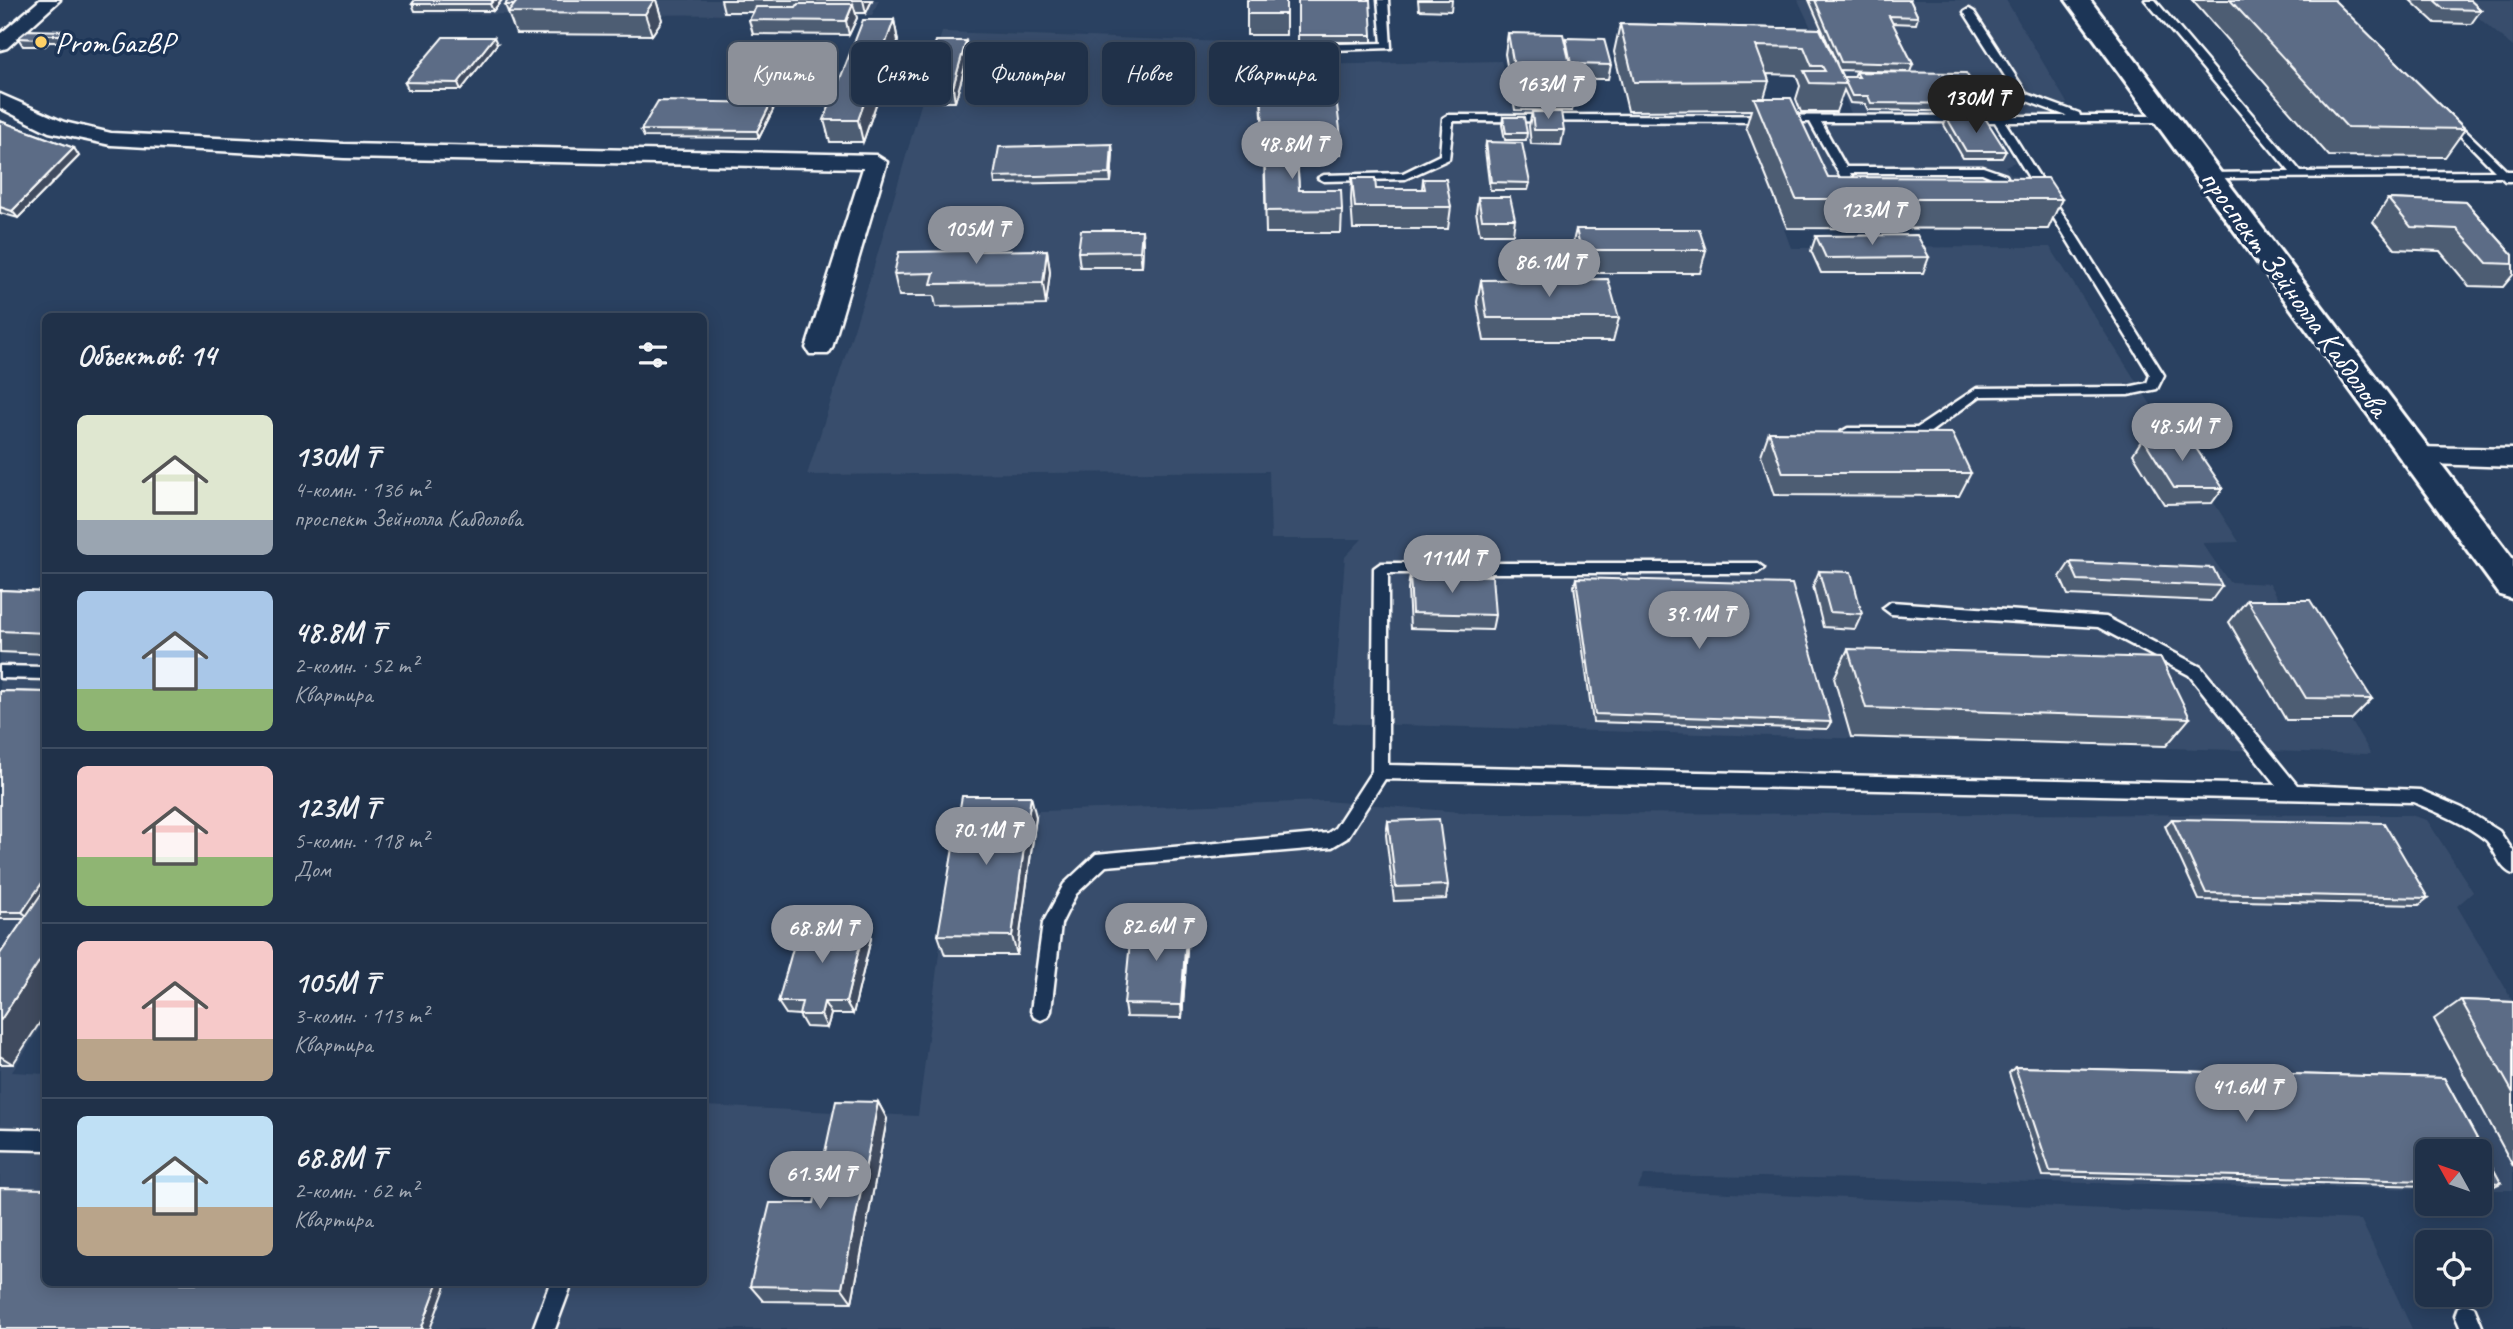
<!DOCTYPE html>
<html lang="ru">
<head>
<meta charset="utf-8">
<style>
	:root { --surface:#203149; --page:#2d3d53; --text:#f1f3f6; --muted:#a2a9b4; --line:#3d4c61; --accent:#8c9099 }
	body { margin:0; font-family:Caveat,sans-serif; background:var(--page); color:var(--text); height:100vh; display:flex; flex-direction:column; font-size:26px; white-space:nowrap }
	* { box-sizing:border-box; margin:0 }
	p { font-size:23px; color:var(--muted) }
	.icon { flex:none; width:38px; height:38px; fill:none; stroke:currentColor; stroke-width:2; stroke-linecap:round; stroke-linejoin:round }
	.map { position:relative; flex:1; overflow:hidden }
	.details { position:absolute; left:42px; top:313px; width:665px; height:973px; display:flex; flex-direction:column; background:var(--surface); border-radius:10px; box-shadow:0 4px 18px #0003,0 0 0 2px var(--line) }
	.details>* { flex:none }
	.hud { position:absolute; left:728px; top:42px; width:665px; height:63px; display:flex; gap:14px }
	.needle { width:46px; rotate:310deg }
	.fabs { position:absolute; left:2415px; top:1139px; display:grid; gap:14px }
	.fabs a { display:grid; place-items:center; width:77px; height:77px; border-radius:10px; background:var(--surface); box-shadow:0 4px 18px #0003,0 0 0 2px var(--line); font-size:35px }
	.price { position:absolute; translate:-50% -60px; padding:0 16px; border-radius:24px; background:var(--accent); color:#fff; font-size:23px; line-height:46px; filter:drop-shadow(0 2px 4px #0008) }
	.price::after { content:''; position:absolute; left:50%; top:42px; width:21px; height:16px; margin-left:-10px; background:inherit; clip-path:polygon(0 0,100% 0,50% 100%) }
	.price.current { background:#222; color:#fff }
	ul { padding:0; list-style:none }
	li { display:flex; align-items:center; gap:21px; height:175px; padding:0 35px }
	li+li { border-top:2px solid var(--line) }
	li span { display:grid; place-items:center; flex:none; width:196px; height:140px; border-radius:10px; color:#555 }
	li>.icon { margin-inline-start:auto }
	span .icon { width:84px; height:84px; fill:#fffc; stroke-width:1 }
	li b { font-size:30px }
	h2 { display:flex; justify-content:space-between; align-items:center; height:84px; padding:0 35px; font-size:30px }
	.pill { padding:0 24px; border-radius:10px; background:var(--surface); box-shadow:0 4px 18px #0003,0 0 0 2px var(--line); font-size:24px; line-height:63px }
	.pill.current { background:var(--accent); color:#fff }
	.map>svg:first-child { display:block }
	.built { fill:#394e6c }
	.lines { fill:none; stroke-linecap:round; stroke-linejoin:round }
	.lane-casing { stroke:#fff; stroke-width:5 }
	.street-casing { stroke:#fff; stroke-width:5 }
	.secondary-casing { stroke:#fff; stroke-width:6 }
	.lane { fill:#1d3557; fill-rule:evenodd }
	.street { fill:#1d3557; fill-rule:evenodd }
	.secondary { fill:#1d3557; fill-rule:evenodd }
	.wall { fill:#4e5d73; stroke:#fff; stroke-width:2 }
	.shaded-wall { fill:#404c5e; stroke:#fff; stroke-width:2 }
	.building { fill:#5b6c86; stroke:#fff; stroke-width:2 }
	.poi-dot { fill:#ffd166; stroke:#1d3557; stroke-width:2.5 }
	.labels { text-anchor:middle; stroke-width:7; stroke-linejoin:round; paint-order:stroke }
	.far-poi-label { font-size:30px; fill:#fff; stroke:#1d3557; text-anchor:start }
	.far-street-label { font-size:30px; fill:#fff; stroke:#1d3557 }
</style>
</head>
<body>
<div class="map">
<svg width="2513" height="1329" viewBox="0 0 2513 1329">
	<rect width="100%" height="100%" fill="#2a4161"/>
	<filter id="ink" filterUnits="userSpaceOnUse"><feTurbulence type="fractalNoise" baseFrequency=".0143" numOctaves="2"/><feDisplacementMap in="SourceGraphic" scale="14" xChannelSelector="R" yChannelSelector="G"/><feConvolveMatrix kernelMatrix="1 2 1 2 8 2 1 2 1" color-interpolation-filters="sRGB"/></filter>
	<g filter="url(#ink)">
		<g class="built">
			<path d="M424,0H879L872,15L414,14Z"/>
			<path d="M1798,0H2006L2067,103L2048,113H1851Z"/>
			<path d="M2458,0H2513V47Z"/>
			<path d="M942,32L1255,43L1257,66L1501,61L1516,122L1743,125L1986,123L2015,162L2005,166L2011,174L2023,177L2052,226L2047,231L1784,229L1791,248L2050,247L2239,542L2202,543L2229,582L2270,584L2371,754L1333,723L1345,557L1362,539H1271L1269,471L807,475L873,270Z"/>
			<path d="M0,608L45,610V1020L12,1072L45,1074L46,1283H704V1106L918,1116L957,814L1325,801L1473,813L2410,815L2427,820L2473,892L2457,906L2513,1001V1190H2480V1152H2427V1189L1644,1175L1637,1189L2361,1220L2412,1329H0Z"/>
		</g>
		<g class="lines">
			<defs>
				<g id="lane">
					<path d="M1378,0H1388L1391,48L1302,51L1297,48L1302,45L1382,43Z"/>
					<path d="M2145,0H2155L2301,172L2495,171L2444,119L2443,117L2448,114L2507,171H2513V181H2505L2501,177L2204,178L2202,176L2208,173L2290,172Z"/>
					<path d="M1969,9L1974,12L2027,94L2079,113L2080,116H2166L2171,119L2166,122H2005L2164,375L2157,389L2128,395L1980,396L1925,436H1848L1841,432L1848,428H1917L1977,388L2128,387L2147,383L2150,375L1995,122H1821L1846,167H1983L2006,175L2016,195L2010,198L2004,195L1997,179L1982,173H1850L1861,193L1851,195L1810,122L1453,121L1449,159L1405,179L1324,181L1318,178L1324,175L1403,173L1440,155L1443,118L1448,115L2067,116L2019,98L1964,12Z"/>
					<path d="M1381,563H1757L1764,568L1757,573H1388V765L2277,785L2189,675L2098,627L1891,614L1883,608L1891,602L2106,617L2201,667L2297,785L2420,790L2462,808L2499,831L2513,851V874C2499,869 2496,850 2486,840C2465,823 2437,812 2413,802L1385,779L1347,838L1332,847L1106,866L1076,894L1061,924L1051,1011L1048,1017L1041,1020L1034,1017L1031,1011L1043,923L1064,884L1096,854L1328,833L1335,828L1372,771L1374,568Z"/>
					<path d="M0,666L46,667V679L0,678Z"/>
					<path d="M0,1129L46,1130V1150L0,1149Z"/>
					<path d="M550,1283H572L555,1329H533Z"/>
					<path d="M2466,1304L2474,1307L2483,1329H2461L2455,1315L2458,1307Z"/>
				</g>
				<g id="street">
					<path d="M40,0H60L7,48L0,50V34Z"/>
					<path d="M0,94L64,122L111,133L344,144L876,155L887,162L832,348L828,354H810L806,348L863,168L344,158L111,145L49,132L0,108Z"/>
					<path d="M2415,447L2513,449V467L2405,463L2401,456L2405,449Z"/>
				</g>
				<path id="secondary" d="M2066,0H2090L2513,559V599L2500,595Z"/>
			</defs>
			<use href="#lane" class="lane-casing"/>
			<use href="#street" class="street-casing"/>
			<use href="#secondary" class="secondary-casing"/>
			<use href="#lane" class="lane"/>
			<use href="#street" class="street"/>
			<use href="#secondary" class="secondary"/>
		</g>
		<g class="wall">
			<path d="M415,0H502L493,11H415L412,4Z"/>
			<path d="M656,0L662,20L652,35L516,34L508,13L509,12H508L505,5Z"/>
			<path d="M721,0H872L866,13H855L857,18L849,35L753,34L749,20L753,12H724Z"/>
			<rect x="1247" y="0" width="39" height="35"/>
			<path d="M1298,0L1372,35V42H1298Z"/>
			<path d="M1418,0H1452L1451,11L1419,10Z"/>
			<path d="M1809,0H1910L1918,17L1916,24L1892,23L1913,64L1910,72L1839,70L1843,78L1854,77L1856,72L1985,104L1982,112L1868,110L1865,104L1850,103L1844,90L1836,112H1801L1796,99L1800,86L1796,75L1767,74L1769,81L1764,98L1828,177L2062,199L2048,229L1787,228L1746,127L1751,110L1628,111L1614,52L1620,24L1820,29L1837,64Z"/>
			<path d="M2192,0H2334L2465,129L2445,157L2329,156Z"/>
			<path d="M2410,0H2470L2481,10L2471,24L2435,23Z"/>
			<path d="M894,20L898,41L863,142H830L824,120Z"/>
			<path d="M65,31L70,38L64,42H49L45,46H23L18,38Z"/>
			<path d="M1508,33L1565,44L1566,38L1611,65L1608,79H1573L1576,89L1572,111L1515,110L1505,54Z"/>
			<path d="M966,41L968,56L955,102H924L921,87Z"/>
			<path d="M497,44L461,90H408L405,82Z"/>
			<path d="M1261,98L1342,146L1341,154H1297L1299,190L1342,210L1341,233H1266L1264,155Z"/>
			<path d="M773,110L759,138L644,137L641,130Z"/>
			<path d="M1532,112L1564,130L1561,145L1531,144L1529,126Z"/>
			<path d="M1503,117L1527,133L1526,140H1505L1502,125Z"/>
			<path d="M1947,118L2006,151L2002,158H1963L1944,125Z"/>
			<path d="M0,121L74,148L79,156L18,218L0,213Z"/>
			<path d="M1486,142L1530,183L1528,190H1490L1485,150Z"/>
			<path d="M1113,152L1111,182L995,184L994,177Z"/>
			<path d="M1352,178L1376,189H1422L1423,179L1451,207L1448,229H1353L1351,201Z"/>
			<path d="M1478,197L1515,219L1513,234H1480L1476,212Z"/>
			<path d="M2388,199L2466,202L2513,255V275L2503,287L2469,286L2440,251L2395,249L2373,222Z"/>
			<path d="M1576,229L1706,250L1700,273H1577L1571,251Z"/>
			<path d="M1142,230L1143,245L1142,267H1080L1078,252Z"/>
			<path d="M1816,236L1929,257L1923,273H1821L1811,251Z"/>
			<path d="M1047,250L1050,272L1046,305L936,307L934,296H899L894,274Z"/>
			<path d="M1481,280L1619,318L1613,341H1484L1477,302Z"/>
			<path d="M1769,432L1971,473L1959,496L1774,495L1761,455Z"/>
			<path d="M2143,438L2223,488L2212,503L2164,504L2133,454Z"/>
			<path d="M2070,562L2222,586L2211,601L2068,595L2060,577Z"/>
			<path d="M1819,571L1862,614L1855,629L1823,627L1813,586Z"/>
			<path d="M1410,574L1495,615L1492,630L1410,628L1408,589Z"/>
			<path d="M1576,578L1831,722L1827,729L1593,722L1574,586Z"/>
			<path d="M0,590L46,592V654L0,652Z"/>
			<path d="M2247,600L2372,699L2351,720H2286L2229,622Z"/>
			<path d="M1848,649L2190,718L2166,746L1851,737L1834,678Z"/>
			<path d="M0,691L46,692L13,1064H0V954L24,919H0Z"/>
			<path d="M1036,817L1017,955H945L938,935Z"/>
			<path d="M2172,819L2428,898L2419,905L2199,900L2165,826Z"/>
			<path d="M1388,821L1448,885L1446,899L1394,901L1386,835Z"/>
			<path d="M865,924L871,938L853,1014H831L827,1028L806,1027L799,1015L786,1014L778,1002Z"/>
			<path d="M1188,936L1182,1018L1126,1017L1124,1004Z"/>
			<path d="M2461,1000L2513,1002V1166L2434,1019Z"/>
			<path d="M2015,1067L2444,1078L2501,1183L2490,1188H2480V1152H2427V1186L2043,1176L2009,1073Z"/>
			<path d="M878,1102L887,1119L852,1302L763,1301L750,1286L814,1203Z"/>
		</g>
		<g class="shaded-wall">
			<path d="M494,0H502L493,11L490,4Z"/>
			<path d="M654,0H656L662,20L652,35L645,14Z"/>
			<path d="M863,0H872L866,13Z"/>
			<path d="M853,4L857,18L849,35L846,21Z"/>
			<path d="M894,20L898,41L863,142L858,120Z"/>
			<path d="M65,31L70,38L64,42L59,35Z"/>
			<path d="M45,35L49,42L45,46L40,39Z"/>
			<path d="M494,37L497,44L461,90L458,83Z"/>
			<path d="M966,41L968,56L955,102L953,87Z"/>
			<path d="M771,103L773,110L759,138L757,131Z"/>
			<path d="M1112,144L1113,152L1111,182L1110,174Z"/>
			<path d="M74,148L79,156L18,218L12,211Z"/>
			<path d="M1142,230L1143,245L1142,267L1140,251Z"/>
			<path d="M1047,250L1050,272L1046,305L1043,283Z"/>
			<path d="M1031,796L1036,817L1017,955L1012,936Z"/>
			<path d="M46,877V897L31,919L22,912Z"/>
			<path d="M1187,922L1188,936L1182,1018L1181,1005Z"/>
			<path d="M865,924L871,938L853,1014L846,1002Z"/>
			<path d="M46,951V1013L13,1064L0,1056V1021Z"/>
			<path d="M824,1002L831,1014L827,1028L821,1015Z"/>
			<path d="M878,1102L887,1119L852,1302L842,1288Z"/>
			<path d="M438,1283H447L430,1329H421Z"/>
		</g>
		<g class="building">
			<path d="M415,0H494L490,4H412Z"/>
			<path d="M508,0H518L514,5H505Z"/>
			<path d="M518,0H654L645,14L508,13Z"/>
			<rect x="1247" y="0" width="39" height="14"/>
			<path d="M1298,0H1370L1372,35H1298Z"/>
			<path d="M1815,0H1910L1918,17L1889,16L1913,64L1841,62Z"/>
			<path d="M2230,0H2334L2465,129L2347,127Z"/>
			<path d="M2434,0H2470L2481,10L2444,9Z"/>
			<path d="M798,4H853L846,21L749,20L756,7H796Z"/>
			<path d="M863,20H894L858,120H824Z"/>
			<path d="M1620,24L1820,29L1846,84L1810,83L1804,71H1825L1822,66H1812L1804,47L1756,46L1769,81L1634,82Z"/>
			<path d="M28,30L65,31L59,35H45L40,39L18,38Z"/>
			<path d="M1508,33L1563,34L1576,89H1518Z"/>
			<path d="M443,37H494L458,83L405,82Z"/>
			<path d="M1566,38L1604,39L1611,65L1571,64Z"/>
			<path d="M936,41H966L953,87H921Z"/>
			<path d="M1856,72L1966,73L1985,104L1871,103L1868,96H1852L1843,77H1859Z"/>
			<path d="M1335,89L1342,146L1297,147L1296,138H1264V147L1261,90Z"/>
			<path d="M1754,98H1791L1828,177L2048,178L2062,199H1796Z"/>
			<path d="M658,101L771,103L757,131L641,130Z"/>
			<path d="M1532,112H1561L1564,130H1534Z"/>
			<path d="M1503,117H1524L1527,133H1506Z"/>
			<path d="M1947,118H1985L2006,151H1966Z"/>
			<path d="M0,121L74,148L12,211L0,207Z"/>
			<path d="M1264,138H1296L1299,190H1341L1342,210L1266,211Z"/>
			<path d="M1486,142L1522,143L1530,183L1491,182Z"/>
			<path d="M1112,144L1110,174L994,177L999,147Z"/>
			<path d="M1352,178H1375L1376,189H1425L1423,179H1446L1451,207H1355Z"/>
			<path d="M1478,197H1510L1515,219H1482Z"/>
			<path d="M2388,199L2466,202L2513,255V264L2487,263L2457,229L2411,227Z"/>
			<path d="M1576,229H1699L1706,250H1581Z"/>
			<path d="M1081,230H1142L1140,251L1078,252Z"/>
			<path d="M1917,235L1929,257L1826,258L1816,236Z"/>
			<path d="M1047,250L1043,283L931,284L934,273L894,274L899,252Z"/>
			<path d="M1608,279L1619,318H1487L1481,280Z"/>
			<path d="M1769,432L1952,433L1971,473H1783Z"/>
			<path d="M2143,438H2189L2223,488H2174Z"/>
			<path d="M2070,562L2213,568L2222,586L2078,580Z"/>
			<path d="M1819,571L1851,572L1862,614L1830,612Z"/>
			<path d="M1410,574L1492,576L1495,615L1412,613Z"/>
			<path d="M1576,578L1792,584L1831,722L1595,714Z"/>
			<path d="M0,590L46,592V633L0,631Z"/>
			<path d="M2247,600H2310L2372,699L2306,698Z"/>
			<path d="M1848,649L2161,658L2190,718L1866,708Z"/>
			<path d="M0,691L46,692V877L22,912H0Z"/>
			<path d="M962,796H1031L1012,936L938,935Z"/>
			<path d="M1439,819L1448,885L1396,887L1388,821Z"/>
			<path d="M2172,819L2384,823L2428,898L2206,893Z"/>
			<path d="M46,887V951L0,1021V954Z"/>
			<path d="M1132,921L1187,922L1181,1005L1124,1004Z"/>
			<path d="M800,923L865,924L846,1002H824L821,1015H799L802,1002H778Z"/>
			<path d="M2461,1000L2513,1002V1093Z"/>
			<path d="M2015,1067L2444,1078L2501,1183L2480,1182V1152H2427V1181L2050,1171Z"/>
			<path d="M836,1101L878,1102L842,1288L750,1286L770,1203H814Z"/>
			<path d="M0,1188L46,1189V1283H438L421,1329H0Z"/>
		</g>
	</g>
	<circle class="poi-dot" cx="41" cy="42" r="7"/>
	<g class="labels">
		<g class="far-poi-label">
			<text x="55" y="52">PromGazBP</text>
		</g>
		<g class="far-street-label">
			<text transform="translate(2295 293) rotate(54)" y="10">проспект Зейнолла Кабдолова</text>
		</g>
	</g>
</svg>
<div class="fabs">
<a><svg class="needle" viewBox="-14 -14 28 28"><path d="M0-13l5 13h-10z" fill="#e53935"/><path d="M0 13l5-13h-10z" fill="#a2a9b4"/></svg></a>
<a><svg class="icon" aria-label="locate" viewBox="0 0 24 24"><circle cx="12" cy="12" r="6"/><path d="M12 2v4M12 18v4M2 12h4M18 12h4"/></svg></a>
</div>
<b class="price" style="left:1548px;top:121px">163M ₸</b>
<b class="price current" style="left:1976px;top:135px">130M ₸</b>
<b class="price" style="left:1292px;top:181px">48.8M ₸</b>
<b class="price" style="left:1872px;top:247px">123M ₸</b>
<b class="price" style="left:976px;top:266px">105M ₸</b>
<b class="price" style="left:1549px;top:299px">86.1M ₸</b>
<b class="price" style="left:2182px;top:463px">48.5M ₸</b>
<b class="price" style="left:1452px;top:595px">111M ₸</b>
<b class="price" style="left:1699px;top:651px">39.1M ₸</b>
<b class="price" style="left:986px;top:867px">70.1M ₸</b>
<b class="price" style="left:1156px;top:963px">82.6M ₸</b>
<b class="price" style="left:822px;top:965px">68.8M ₸</b>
<b class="price" style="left:2246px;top:1124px">41.6M ₸</b>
<b class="price" style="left:820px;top:1211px">61.3M ₸</b>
<div class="hud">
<a class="pill current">Купить</a>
<a class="pill">Снять</a>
<a class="pill">Фильтры</a>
<a class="pill">Новое</a>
<a class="pill">Квартира</a>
</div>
<section class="details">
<h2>Объектов: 14<svg class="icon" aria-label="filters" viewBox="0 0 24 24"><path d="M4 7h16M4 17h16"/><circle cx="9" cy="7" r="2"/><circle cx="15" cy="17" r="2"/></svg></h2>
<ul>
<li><span style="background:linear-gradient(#dfe7d0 75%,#9aa5b1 0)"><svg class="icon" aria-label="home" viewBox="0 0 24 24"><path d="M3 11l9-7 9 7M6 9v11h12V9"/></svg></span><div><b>130M ₸</b><p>4-комн. · 136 m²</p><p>проспект Зейнолла Кабдолова</p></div></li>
<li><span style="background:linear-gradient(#a9c7e8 70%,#8fb573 0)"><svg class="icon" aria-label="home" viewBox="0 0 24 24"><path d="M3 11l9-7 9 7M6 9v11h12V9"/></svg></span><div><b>48.8M ₸</b><p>2-комн. · 52 m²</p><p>Квартира</p></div></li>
<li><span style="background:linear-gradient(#f6c9c9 65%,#8fb573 0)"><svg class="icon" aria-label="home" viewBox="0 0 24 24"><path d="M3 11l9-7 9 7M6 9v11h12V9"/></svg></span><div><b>123M ₸</b><p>5-комн. · 118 m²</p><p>Дом</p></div></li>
<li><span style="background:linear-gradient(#f6c9c9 70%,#b9a48a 0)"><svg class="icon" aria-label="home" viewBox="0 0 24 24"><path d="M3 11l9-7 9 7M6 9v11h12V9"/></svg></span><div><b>105M ₸</b><p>3-комн. · 113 m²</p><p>Квартира</p></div></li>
<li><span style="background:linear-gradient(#bfe0f5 65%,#b9a48a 0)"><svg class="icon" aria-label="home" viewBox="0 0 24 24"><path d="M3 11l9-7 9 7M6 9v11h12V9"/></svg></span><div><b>68.8M ₸</b><p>2-комн. · 62 m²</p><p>Квартира</p></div></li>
</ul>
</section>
</div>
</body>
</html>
